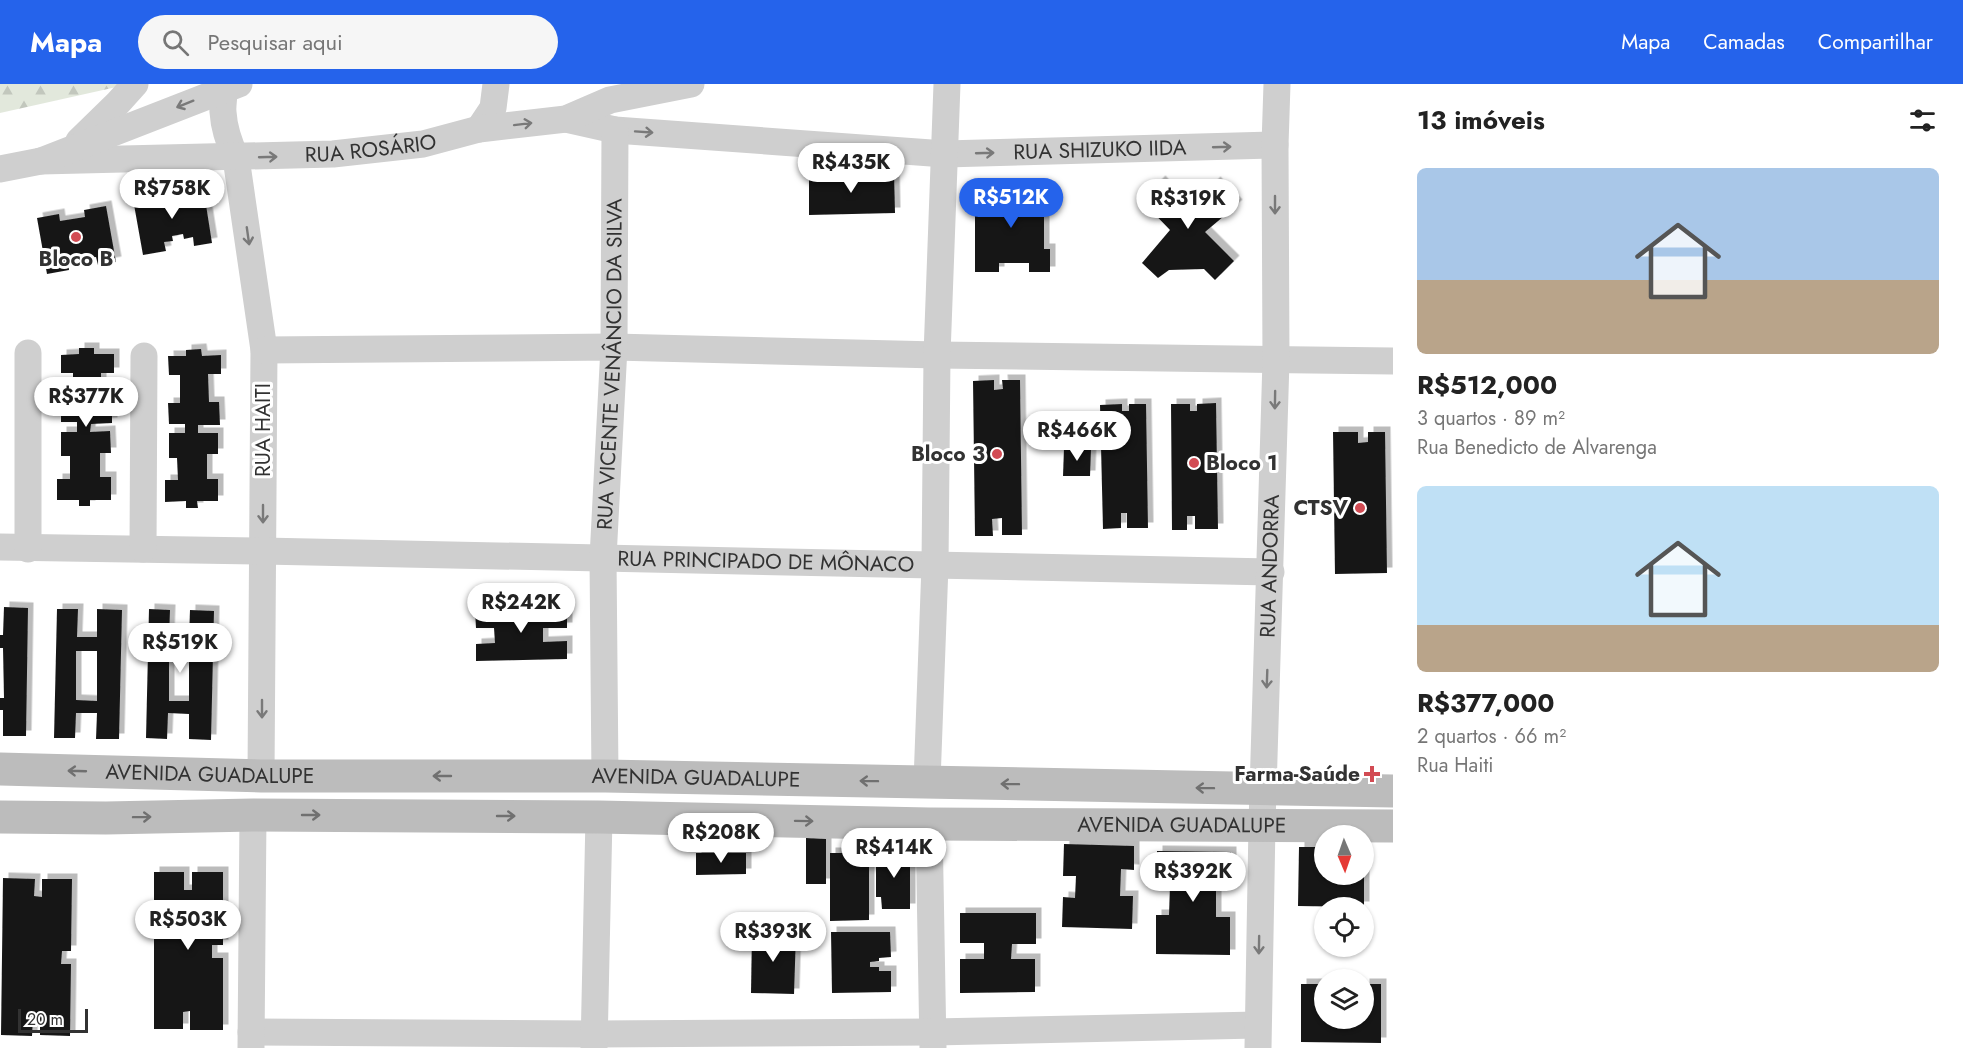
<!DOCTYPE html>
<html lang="pt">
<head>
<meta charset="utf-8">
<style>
	:root { --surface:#fff; --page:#f6f6f6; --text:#222; --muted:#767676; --accent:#2563eb }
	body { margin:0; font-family:Jost,sans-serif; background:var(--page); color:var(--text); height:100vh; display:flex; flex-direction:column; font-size:22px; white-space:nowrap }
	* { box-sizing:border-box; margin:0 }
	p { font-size:20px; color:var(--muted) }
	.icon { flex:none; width:33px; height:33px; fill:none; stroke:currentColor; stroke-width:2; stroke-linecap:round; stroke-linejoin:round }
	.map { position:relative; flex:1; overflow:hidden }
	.side { display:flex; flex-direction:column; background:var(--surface); width:570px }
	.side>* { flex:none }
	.needle { width:39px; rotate:178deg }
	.tools { position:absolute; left:1314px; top:741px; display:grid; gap:12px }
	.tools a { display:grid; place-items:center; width:60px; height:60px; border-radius:50%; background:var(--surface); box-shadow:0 2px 4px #0004; font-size:30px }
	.scale { position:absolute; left:18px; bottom:15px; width:70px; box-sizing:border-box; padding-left:6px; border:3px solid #323232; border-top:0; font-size:16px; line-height:21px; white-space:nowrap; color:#323232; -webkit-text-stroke:4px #fff; paint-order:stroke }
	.price { position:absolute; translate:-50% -51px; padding:0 14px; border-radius:21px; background:#fff; color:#222; font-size:20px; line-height:39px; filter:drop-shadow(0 2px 3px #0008) }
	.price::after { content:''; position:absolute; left:50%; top:36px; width:18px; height:14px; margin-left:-9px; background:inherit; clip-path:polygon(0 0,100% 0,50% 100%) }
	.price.selected { background:var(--accent); color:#fff }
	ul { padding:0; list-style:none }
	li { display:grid; align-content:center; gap:12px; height:318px; padding:0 24px }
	li span { display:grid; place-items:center; height:186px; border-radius:9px; color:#555 }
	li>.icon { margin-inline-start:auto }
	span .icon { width:108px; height:108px; fill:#fffc; stroke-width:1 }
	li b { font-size:26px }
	h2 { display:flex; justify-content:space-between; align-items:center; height:72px; padding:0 24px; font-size:26px }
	header { display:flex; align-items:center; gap:36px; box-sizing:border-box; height:84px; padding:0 30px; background:var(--accent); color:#fff }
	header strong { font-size:28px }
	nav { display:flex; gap:33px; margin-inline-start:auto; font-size:21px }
	.search { width:420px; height:54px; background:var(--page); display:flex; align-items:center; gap:15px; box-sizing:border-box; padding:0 21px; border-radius:33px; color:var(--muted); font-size:22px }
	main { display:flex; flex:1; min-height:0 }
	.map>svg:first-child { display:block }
	.forest { fill:url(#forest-firs) }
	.building { fill:#191919; fill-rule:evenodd; filter:url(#shadow) }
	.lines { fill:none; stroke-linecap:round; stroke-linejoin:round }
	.street { stroke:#cfcfcf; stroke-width:27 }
	.secondary { stroke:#bcbcbc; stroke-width:33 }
	.oneway { stroke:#797979 }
	.oneway2 { stroke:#707070 }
	.poi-dot { fill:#d24b53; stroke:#fff; stroke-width:2 }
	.labels { text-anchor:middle; stroke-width:6; stroke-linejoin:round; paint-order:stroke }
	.street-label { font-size:21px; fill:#323232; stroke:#fff }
	.poi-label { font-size:21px; font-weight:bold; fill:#323232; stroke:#fff; text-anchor:end }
</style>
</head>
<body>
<header>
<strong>Mapa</strong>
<div class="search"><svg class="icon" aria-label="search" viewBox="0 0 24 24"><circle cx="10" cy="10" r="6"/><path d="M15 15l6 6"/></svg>Pesquisar aqui</div>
<nav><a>Mapa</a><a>Camadas</a><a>Compartilhar</a></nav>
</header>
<main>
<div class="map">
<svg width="1393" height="964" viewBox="0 0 1393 964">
	<defs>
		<pattern id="forest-firs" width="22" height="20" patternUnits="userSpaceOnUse" patternTransform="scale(1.5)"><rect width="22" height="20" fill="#e2e8dc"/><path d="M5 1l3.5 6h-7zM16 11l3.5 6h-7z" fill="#c2c7bd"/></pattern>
		<filter id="shadow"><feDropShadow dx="5.5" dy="-5.5" stdDeviation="0" flood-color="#0004"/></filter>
	</defs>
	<rect width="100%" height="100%" fill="#fff"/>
	<path class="forest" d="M0,0H130L0,29Z"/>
	<g class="building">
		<path d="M809,89H894L895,129L809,131Z"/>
		<path d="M1160,97L1169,107H1206L1215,98L1237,121L1205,148L1234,177L1215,196L1204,185L1169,186L1158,194L1142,179L1170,146L1141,116Z"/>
		<path d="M203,102L212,159L194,162L193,153L184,155L183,150L172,152L173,157L164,158L166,167L143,171L133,115L155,111L157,118L182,113L181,107Z"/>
		<path d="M1031,104H1051V131H1044V165H1050V188H1029V179H999V188H975V105H1000V110L1031,109Z"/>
		<path d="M106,122L116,178L98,181L96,173L88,174L87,169L76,171L77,176L68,178L69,186L47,190L37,134L59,130L60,137L85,133L84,126Z"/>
		<path d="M79,264H94V270H114V289H101V317H112V339L91,340L90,348L110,347L111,369H100V393H111V416H90V422H79V416H57V395H70V372H61V348H77V338H61V318H73V289H61V271L79,270Z"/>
		<path d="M201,265L202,272L221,271V290H208L209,318H219L220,341H198V349H218V370H207V395H218V417H197L198,424H186V417L165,418V396H178L177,374H169V349H185V340H169L168,319H180V291H169L168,272H186V266Z"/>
		<path d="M994,296V306L1003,305L1002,296H1020L1022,451H1002V434L992,435L993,452H975L973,297Z"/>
		<path d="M1216,319L1218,445H1195V432H1187V446H1172L1171,320H1190V327H1197V320Z"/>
		<path d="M1122,320V327H1129V320H1146L1148,444H1127V429H1121V444L1103,445L1100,321Z"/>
		<path d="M1333,348H1358V359L1368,358V348H1385L1387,489L1335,490Z"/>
		<path d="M1064,364L1091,365L1090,392H1063Z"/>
		<path d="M4,523L28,524L26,652H3V626H0V614H4L3,564H0V551H3Z"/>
		<path d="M567,523V544H543V558L567,557V575L476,577V560L495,559L494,544H476L475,526Z"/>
		<path d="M57,525H78L77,553H97V525L122,526L119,655H96L97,629H76L75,654H54ZM76,567H97V617L76,616Z"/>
		<path d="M149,525L170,526L169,554H189L190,526L214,527L211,656L189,655V630L168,629L167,655L146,654ZM169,568H189V617H169Z"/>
		<path d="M806,754L826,755V800H806Z"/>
		<path d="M1064,760L1134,762V786L1121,785L1120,812H1133L1132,845L1062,843L1063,813L1075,814L1076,792H1063Z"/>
		<path d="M1299,763H1324V790H1364V823L1298,822Z"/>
		<path d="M910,767V825H882L881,813H876V768Z"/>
		<path d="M1157,767L1231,768V804L1216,803V833H1230V871L1156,870V831H1169L1170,801H1157Z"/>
		<path d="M696,769H746V790L696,791Z"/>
		<path d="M830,769H869V836L830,837Z"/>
		<path d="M154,788H184V806H192V788H223V861H212V874H223V946H190V927L183,928V945H154Z"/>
		<path d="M3,794L35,795L34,812L42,813V795H72L71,867H62L61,880H71L70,952L40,951V934H33L32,952L1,951Z"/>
		<path d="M960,829H1036V860H1012L1011,875H1035V908L960,909V875H984V859H960Z"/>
		<path d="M752,847L796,849L794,910L751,909Z"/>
		<path d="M831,848H890L891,873L879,874V877L870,878V883H879V887H891V908L832,909Z"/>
		<path d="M1301,900H1324V934H1364V900H1381V959L1301,958Z"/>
	</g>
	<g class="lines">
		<g class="street">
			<path d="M222,0C226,9 222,19 223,28C224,45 229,59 236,74L264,266L261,692"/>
			<path id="s1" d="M566,35L615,46L945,70L1275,61"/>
			<path d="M479,45L493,24L496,0"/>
			<path d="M79,57L117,20L135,0"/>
			<path id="s2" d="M41,77L333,70L423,60L479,45L566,35L610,16L691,0"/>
			<path d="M0,85L41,77L239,0"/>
			<path d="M264,266L614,263L937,271L1393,277"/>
			<path id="s3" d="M0,463L263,467L1271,488"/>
			<path d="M28,465V269"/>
			<path d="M143,465L144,272"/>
			<path id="s4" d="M605,692L603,474L614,263L615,46"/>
			<path d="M927,698L935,481L937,271L947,0"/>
			<path d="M929,740L933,964"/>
			<path d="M251,948L594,950L933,948L1257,941"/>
			<path d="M251,964L253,731"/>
			<path d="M594,964L599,733"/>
			<path id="s5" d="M1258,964L1262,740L1276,276L1275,61L1277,0"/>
		</g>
		<g class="secondary">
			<path id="s6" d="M0,685L261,692H605L1393,707"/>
			<path id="s7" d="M0,733L106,734L253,731L599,733L929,740L1393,742"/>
		</g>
	</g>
	<defs><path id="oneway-shaft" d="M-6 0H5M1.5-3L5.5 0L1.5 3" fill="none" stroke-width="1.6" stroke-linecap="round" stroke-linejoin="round" transform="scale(1.5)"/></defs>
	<g class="oneway">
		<use href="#oneway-shaft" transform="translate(185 20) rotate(158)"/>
		<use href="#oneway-shaft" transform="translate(523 40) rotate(-7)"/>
		<use href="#oneway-shaft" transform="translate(644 48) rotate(4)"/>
		<use href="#oneway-shaft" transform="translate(1222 63) rotate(-2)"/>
		<use href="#oneway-shaft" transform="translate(985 69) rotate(-2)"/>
		<use href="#oneway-shaft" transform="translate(268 73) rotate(-2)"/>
		<use href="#oneway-shaft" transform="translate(1275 121) rotate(90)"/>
		<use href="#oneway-shaft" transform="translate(248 152) rotate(82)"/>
		<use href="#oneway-shaft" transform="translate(1275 316) rotate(91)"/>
		<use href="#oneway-shaft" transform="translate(263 430) rotate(90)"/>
		<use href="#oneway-shaft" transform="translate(1267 595) rotate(92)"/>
		<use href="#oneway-shaft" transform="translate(262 625) rotate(90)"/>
		<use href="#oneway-shaft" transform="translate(1259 861) rotate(91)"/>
	</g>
	<g class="oneway2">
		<use href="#oneway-shaft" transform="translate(77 687) rotate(-178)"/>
		<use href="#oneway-shaft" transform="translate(442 692) rotate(-180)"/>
		<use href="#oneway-shaft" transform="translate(869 697) rotate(-179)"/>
		<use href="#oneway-shaft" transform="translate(1010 700) rotate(-179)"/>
		<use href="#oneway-shaft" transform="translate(1205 704) rotate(-179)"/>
		<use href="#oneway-shaft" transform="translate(311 731)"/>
		<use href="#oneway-shaft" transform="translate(506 732)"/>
		<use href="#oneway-shaft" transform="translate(142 733) rotate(-1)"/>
		<use href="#oneway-shaft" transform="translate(804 737) rotate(1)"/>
	</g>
	<g class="poi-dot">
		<circle cx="76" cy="153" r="6"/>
		<circle cx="997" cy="370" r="6"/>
		<circle cx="1194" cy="379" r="6"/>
		<circle cx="1360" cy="424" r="6"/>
		<path d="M1369 681h6v6h6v6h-6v6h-6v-6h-6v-6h6z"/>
	</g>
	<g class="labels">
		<g class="street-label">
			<text dy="7" stroke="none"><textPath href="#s2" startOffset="330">RUA ROSÁRIO</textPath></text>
			<text dy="7" stroke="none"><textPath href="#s1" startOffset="536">RUA SHIZUKO IIDA</textPath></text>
			<text dy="7" stroke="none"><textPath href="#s4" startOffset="412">RUA VICENTE VENÂNCIO DA SILVA</textPath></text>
			<text transform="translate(263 346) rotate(-90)" y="7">RUA HAITI</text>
			<text dy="7" stroke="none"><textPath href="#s3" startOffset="766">RUA PRINCIPADO DE MÔNACO</textPath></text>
			<text dy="7" stroke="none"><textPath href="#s5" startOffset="482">RUA ANDORRA</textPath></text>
			<text dy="7" stroke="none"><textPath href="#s6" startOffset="210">AVENIDA GUADALUPE</textPath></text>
			<text dy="7" stroke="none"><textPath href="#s6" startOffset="696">AVENIDA GUADALUPE</textPath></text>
			<text dy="7" stroke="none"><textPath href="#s7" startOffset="1182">AVENIDA GUADALUPE</textPath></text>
		</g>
		<g class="poi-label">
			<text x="76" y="182" text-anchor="middle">Bloco B</text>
			<text x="985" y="377">Bloco 3</text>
			<text x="1206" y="386" text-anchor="start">Bloco 1</text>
			<text x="1348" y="431">CTSV</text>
			<text x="1360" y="697">Farma-Saúde</text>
		</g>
	</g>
</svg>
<div class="tools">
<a><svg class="needle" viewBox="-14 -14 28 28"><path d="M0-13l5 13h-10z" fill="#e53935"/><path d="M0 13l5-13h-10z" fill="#767676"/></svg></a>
<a><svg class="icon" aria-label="locate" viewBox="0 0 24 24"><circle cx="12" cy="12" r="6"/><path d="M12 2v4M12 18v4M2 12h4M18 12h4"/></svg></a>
<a><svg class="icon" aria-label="layers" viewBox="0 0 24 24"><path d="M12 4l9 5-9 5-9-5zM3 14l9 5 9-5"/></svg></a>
</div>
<div class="scale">20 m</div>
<b class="price" style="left:851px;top:110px">R$435K</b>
<b class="price" style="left:172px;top:136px">R$758K</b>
<b class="price selected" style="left:1011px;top:145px">R$512K</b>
<b class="price" style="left:1188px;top:146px">R$319K</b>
<b class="price" style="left:86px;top:344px">R$377K</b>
<b class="price" style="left:1077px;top:378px">R$466K</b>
<b class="price" style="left:521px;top:550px">R$242K</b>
<b class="price" style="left:180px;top:590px">R$519K</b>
<b class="price" style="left:721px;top:780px">R$208K</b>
<b class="price" style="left:894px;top:795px">R$414K</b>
<b class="price" style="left:1193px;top:819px">R$392K</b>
<b class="price" style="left:188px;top:867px">R$503K</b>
<b class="price" style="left:773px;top:879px">R$393K</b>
</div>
<section class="side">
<h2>13 imóveis<svg class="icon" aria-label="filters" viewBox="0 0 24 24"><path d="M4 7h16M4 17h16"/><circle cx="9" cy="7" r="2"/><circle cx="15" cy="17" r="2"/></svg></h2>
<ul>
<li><span style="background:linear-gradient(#a9c7e8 60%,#b9a48a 0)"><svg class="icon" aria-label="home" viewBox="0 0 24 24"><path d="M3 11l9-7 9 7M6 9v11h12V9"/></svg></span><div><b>R$512,000</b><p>3 quartos · 89 m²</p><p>Rua Benedicto de Alvarenga</p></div></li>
<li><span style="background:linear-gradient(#bfe0f5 75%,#b9a48a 0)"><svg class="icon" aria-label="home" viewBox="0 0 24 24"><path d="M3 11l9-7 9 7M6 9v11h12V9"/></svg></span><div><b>R$377,000</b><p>2 quartos · 66 m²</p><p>Rua Haiti</p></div></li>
</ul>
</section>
</main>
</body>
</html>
